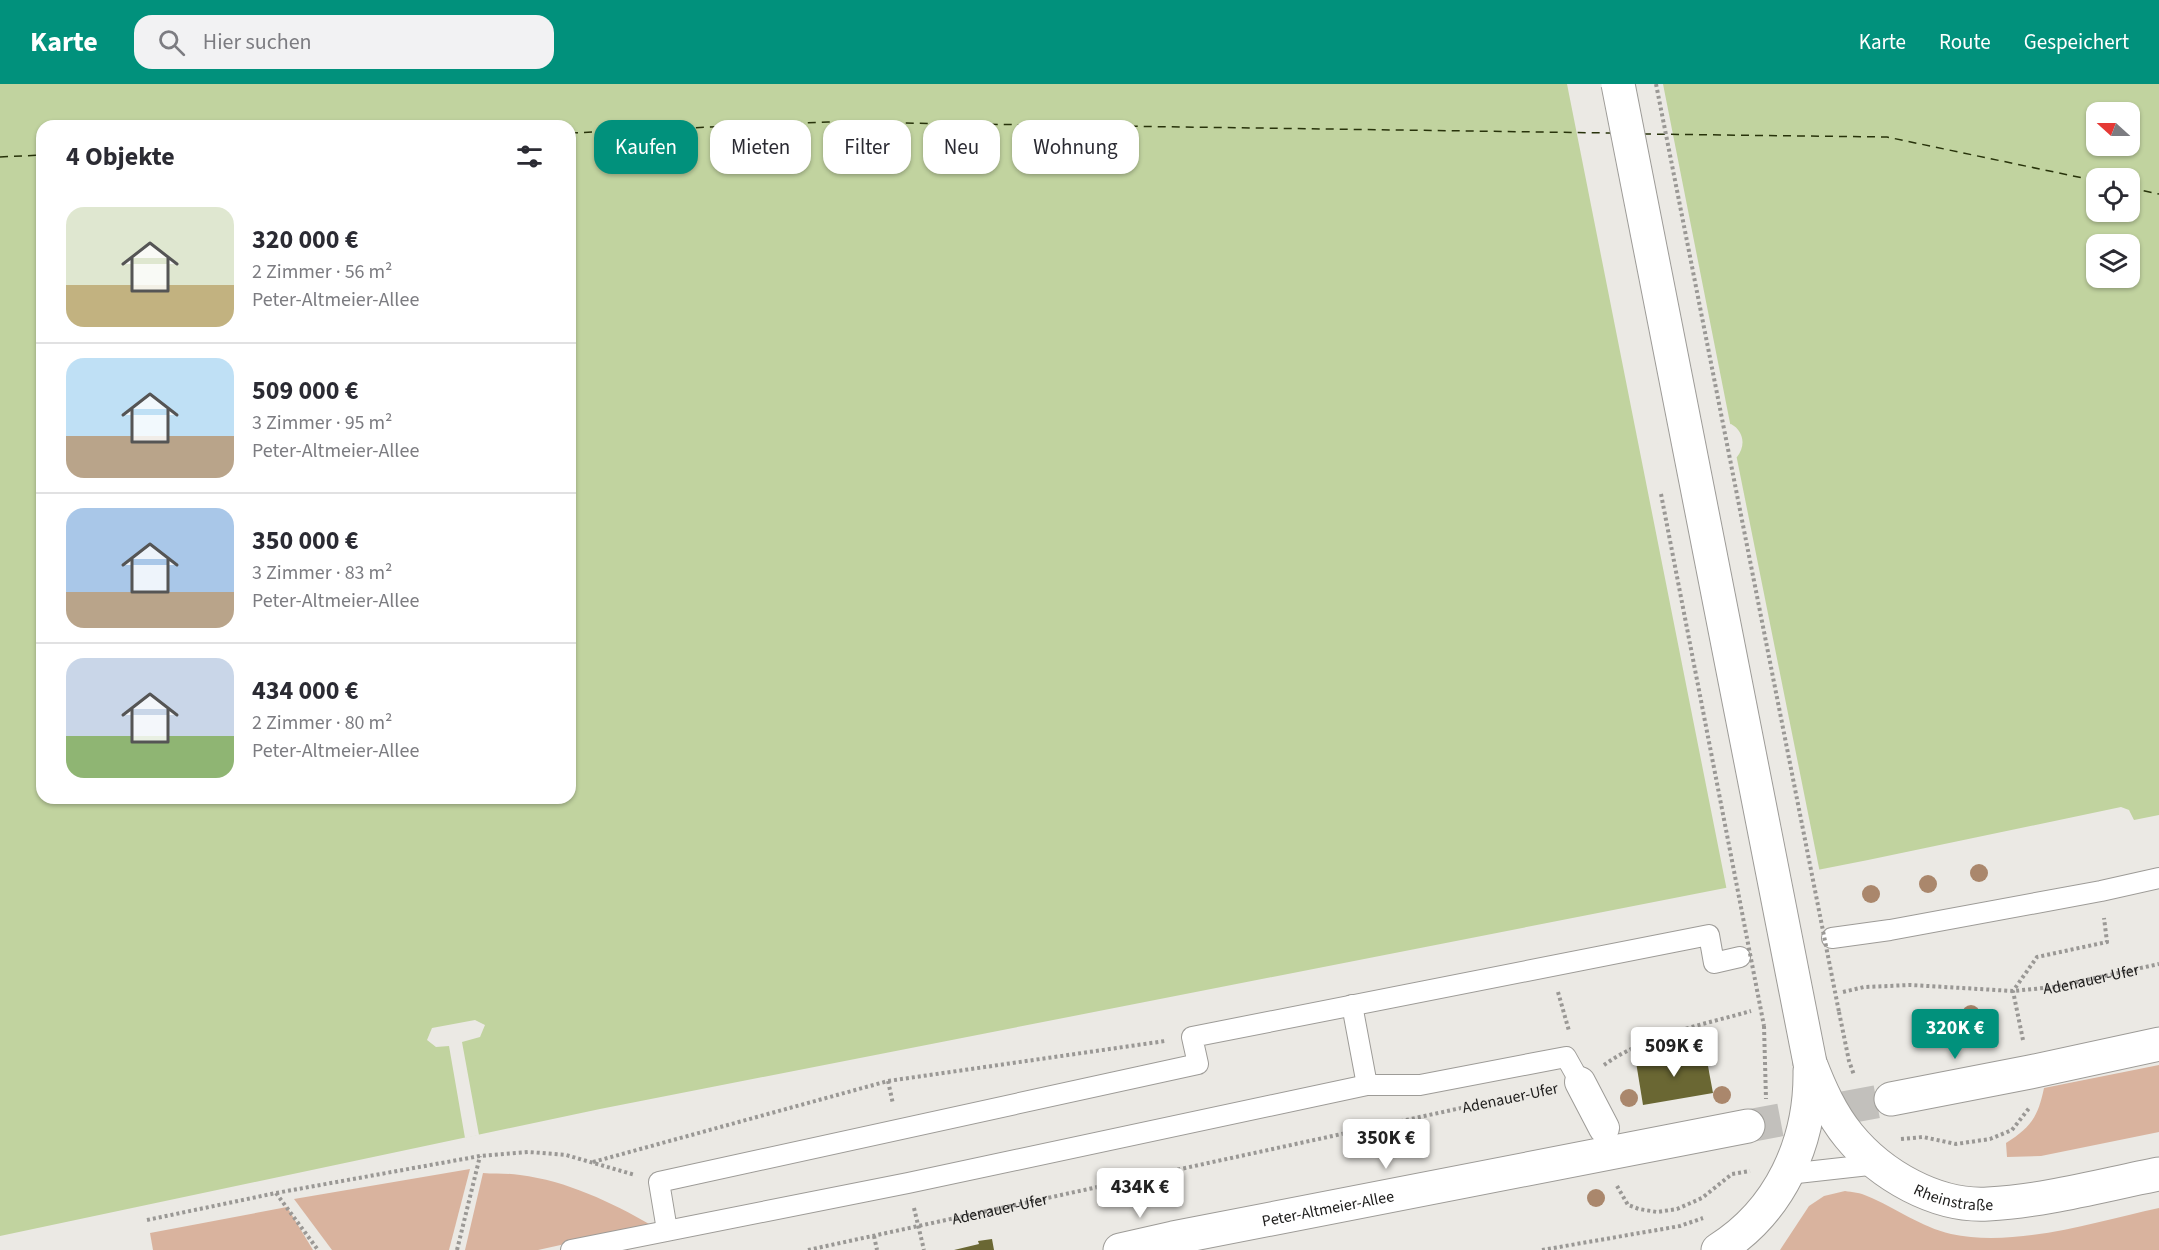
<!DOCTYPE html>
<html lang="de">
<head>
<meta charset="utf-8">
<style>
	:root { --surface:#fff; --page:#f2f2f3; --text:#2b2b33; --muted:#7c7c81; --line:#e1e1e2; --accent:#01917c }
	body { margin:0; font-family:"Source Sans 3",sans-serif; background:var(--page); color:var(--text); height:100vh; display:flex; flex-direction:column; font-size:22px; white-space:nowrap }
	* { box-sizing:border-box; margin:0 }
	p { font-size:20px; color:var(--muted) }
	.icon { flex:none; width:33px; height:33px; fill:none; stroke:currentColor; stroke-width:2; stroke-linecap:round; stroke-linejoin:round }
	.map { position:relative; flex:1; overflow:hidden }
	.panel { position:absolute; left:36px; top:36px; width:540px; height:684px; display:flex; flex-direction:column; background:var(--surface); border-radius:18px; box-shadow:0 2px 4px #0004 }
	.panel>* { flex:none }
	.guide { position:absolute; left:594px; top:36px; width:570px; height:54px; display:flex; gap:12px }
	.needle { width:39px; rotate:291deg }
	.tools { position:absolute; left:2086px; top:18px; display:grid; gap:12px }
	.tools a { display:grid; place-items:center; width:54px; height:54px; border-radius:12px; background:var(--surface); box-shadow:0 2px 4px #0004; font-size:30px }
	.price { position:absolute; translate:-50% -51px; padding:0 14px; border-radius:6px; background:#fff; color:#222; font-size:20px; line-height:39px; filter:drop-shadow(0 2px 3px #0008) }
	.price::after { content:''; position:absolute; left:50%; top:36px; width:18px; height:14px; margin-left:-9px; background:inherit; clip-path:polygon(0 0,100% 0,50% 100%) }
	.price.active { background:var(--accent); color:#fff }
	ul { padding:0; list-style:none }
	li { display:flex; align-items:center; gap:18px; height:150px; padding:0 30px }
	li+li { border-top:2px solid var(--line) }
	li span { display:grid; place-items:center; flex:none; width:168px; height:120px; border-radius:18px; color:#555 }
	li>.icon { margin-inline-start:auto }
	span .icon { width:72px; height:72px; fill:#fffc; stroke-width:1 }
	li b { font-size:26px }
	h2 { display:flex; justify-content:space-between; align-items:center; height:72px; padding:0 30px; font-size:26px }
	.pill { padding:0 21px; border-radius:18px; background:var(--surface); box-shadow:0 2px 4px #0004; font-size:21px; line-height:54px }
	.pill.active { background:var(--accent); color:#fff }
	header { display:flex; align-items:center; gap:36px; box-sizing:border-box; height:84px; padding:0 30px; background:var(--accent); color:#fff }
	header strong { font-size:28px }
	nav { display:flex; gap:33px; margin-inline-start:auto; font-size:21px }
	.search { width:420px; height:54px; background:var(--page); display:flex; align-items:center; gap:15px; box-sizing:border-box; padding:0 21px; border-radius:18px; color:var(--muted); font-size:22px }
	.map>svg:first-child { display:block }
	.green { fill:#d9b39e }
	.water { fill:#c1d39f; fill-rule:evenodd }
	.pier { fill:#ebe9e4 }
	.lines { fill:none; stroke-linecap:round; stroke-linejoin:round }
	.ferry { stroke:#28330b; stroke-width:1.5; stroke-dasharray:8 6; stroke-linecap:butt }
	.building { fill:#6a6733 }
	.secondary-tunnel { stroke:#c2c0bc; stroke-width:33; stroke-dasharray:33 16; stroke-linecap:butt }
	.service-casing { stroke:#9d9b97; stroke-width:22 }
	.pedestrian-casing { stroke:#9d9b97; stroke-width:32 }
	.secondary-casing { stroke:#9d9b97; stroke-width:35 }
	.primary-casing { stroke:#9d9b97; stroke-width:35 }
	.path { stroke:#9a9895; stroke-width:4; stroke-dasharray:3 3; stroke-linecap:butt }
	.service { stroke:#fff; stroke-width:20 }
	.pedestrian { stroke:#fff; stroke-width:30 }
	.secondary { stroke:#fff; stroke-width:33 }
	.primary { stroke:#fff; stroke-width:33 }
	.primary-bridge-casing { stroke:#9d9b97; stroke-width:35; stroke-linecap:butt }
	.path-bridge { stroke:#9a9895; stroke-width:4; stroke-dasharray:3 3; stroke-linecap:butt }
	.primary-bridge { stroke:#fff; stroke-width:33 }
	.tree { fill:#aa876c }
	.labels { text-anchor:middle; stroke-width:6; stroke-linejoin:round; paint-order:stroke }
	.street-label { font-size:16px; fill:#1d1c1b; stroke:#ebe9e4 }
</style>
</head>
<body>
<header>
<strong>Karte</strong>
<div class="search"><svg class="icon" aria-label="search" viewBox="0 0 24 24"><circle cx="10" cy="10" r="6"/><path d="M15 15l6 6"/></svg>Hier suchen</div>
<nav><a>Karte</a><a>Route</a><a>Gespeichert</a></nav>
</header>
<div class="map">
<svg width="2159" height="1166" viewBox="0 0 2159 1166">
	<rect width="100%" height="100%" fill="#ebe9e4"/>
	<g class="green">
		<path d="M2159,981V1048L2041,1072L2007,1073L2006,1059C2031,1043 2038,1033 2044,1004Z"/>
		<path d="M470,1085L449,1166H332L294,1115Z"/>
		<path d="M483,1089C495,1090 508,1089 520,1091C567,1097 611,1118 651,1141L538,1166H465Z"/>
		<path d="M1845,1107C1852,1108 1861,1109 1867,1112C1896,1124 1921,1143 1951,1150C2015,1164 2095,1138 2159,1124V1166H1780L1809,1122L1824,1112Z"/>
		<path d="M287,1123L313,1166H153L150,1149Z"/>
	</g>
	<path class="water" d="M0,0H2159V731L2134,736L2129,726L2121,723L1868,776L600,1025L0,1152ZM2097,28H2130V62H2097ZM42,42H570V714H42ZM2097,94H2130V128H2097ZM2097,160H2130V194H2097ZM1731,340C1744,347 1746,362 1737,373L1653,391L1647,384L1645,363L1649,358Z"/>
	<g class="pier">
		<path d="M1567,0H1663L1731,344L1650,361L1647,368V378L1652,386L1657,388L1736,370L1820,789L1727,807Z"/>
		<path d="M475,936L485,941L480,953L462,958L479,1051L465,1054L449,962L436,963L427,956L432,944Z"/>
	</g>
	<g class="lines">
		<g class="ferry">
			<path d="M570,49L828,38L1612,49"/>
			<path d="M1643,50L1887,53L2097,97"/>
			<path d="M0,73L42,71"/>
			<path d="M2130,104L2159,110"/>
		</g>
	</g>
	<g class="building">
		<path d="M1705,966L1713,1009L1643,1021L1636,978Z"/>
		<path d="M992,1155L994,1166H954L979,1160L978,1157Z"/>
	</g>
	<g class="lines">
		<path class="secondary-tunnel" d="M1748,1042L1891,1015"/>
		<defs>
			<g id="service">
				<path d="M1832,854L1890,846L2101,807L2159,794"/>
				<path d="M1352,921L1367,1001"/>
				<path d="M1788,1090L1878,1080"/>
				<path d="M667,1146L659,1098L1198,980L1192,953L1709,851L1714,879L1740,873"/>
				<path d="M571,1166L908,1099L1367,1001H1420L1566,973L1580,998"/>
			</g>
			<path id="pedestrian" d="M1580,998L1604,1044"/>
			<g id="secondary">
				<path d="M1891,1015L2030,988L2159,960"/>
				<path id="s3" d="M1120,1166L1173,1154L1748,1042"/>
			</g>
			<g id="primary">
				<path id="s4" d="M1810,979C1820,1005 1831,1030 1849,1052C1881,1091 1936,1123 1988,1120C2045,1117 2103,1101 2159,1090"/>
				<path d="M1718,1166C1780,1127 1811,1059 1810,987"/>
			</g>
		</defs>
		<use href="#service" class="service-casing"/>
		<use href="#pedestrian" class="pedestrian-casing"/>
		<use href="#secondary" class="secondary-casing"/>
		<use href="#primary" class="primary-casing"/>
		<g class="path">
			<path d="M1558,908L1569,947"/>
			<path id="s1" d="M1843,908L1864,903L1911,901L2013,907L2054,903L2159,880"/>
			<path d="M1839,928L1849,977L1854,991"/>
			<path d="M1764,942L1766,1015"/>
			<path d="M2023,956L2013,907L2037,873L2107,858L2104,834"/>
			<path d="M1604,981C1646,951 1702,941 1751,927"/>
			<path d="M888,997L893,1020"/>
			<path d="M1901,1055L1923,1053L1956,1060L1990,1055L2012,1046L2030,1023"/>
			<path d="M593,1078L888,997L1165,957"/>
			<path d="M1617,1102L1628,1121L1639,1125L1657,1128L1677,1125L1702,1114L1732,1090L1750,1087"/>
			<path d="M276,1109L318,1166"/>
			<path d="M914,1124L924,1166"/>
			<path d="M147,1136L276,1109L480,1072L529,1068L566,1071L635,1091"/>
			<path d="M874,1152L877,1166"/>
			<path d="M457,1166L480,1072"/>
			<path id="s2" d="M808,1166L1475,1021"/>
			<path d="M1542,1166L1680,1142L1703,1134"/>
		</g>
		<use href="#service" class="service"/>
		<use href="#pedestrian" class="pedestrian"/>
		<use href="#secondary" class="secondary"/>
		<use href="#primary" class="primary"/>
		<defs>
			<path id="primary-bridge" d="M1618,0L1810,979"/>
		</defs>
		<use href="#primary-bridge" class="primary-bridge-casing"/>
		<g class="path-bridge">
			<path d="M1656,0L1839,928"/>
			<path d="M1661,410L1764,942"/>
		</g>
		<use href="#primary-bridge" class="primary-bridge"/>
	</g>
	<g class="tree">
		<circle cx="1979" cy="789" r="9"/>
		<circle cx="1928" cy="800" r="9"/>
		<circle cx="1871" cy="810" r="9"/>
		<circle cx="1971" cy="930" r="9"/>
		<circle cx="1722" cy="1011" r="9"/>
		<circle cx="1629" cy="1014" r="9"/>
		<circle cx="1596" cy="1114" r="9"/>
	</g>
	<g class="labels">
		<g class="street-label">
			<text dy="6" stroke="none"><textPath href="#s1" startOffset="250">Adenauer-Ufer</textPath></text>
			<text transform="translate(1510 1013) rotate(-12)" y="6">Adenauer-Ufer</text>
			<text dy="6" stroke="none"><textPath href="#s4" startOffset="208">Rheinstraße</textPath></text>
			<text dy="6" stroke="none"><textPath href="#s3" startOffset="212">Peter-Altmeier-Allee</textPath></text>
			<text dy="6" stroke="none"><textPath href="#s2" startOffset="196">Adenauer-Ufer</textPath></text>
		</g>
	</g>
</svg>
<div class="tools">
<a><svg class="needle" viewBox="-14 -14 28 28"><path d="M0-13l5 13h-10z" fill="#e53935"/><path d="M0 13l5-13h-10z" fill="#7c7c81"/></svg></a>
<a><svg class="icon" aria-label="locate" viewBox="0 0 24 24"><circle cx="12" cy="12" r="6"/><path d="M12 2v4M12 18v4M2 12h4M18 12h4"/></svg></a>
<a><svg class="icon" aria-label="layers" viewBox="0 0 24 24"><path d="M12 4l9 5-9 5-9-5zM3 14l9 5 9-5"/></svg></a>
</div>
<b class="price active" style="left:1955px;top:976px">320K €</b>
<b class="price" style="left:1674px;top:994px">509K €</b>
<b class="price" style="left:1386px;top:1086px">350K €</b>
<b class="price" style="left:1140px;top:1135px">434K €</b>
<div class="guide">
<a class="pill active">Kaufen</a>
<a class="pill">Mieten</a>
<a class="pill">Filter</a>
<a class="pill">Neu</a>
<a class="pill">Wohnung</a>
</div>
<section class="panel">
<h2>4 Objekte<svg class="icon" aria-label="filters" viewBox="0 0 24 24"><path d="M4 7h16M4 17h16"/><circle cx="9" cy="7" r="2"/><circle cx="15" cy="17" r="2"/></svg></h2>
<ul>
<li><span style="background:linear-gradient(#dfe7d0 65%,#c2b280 0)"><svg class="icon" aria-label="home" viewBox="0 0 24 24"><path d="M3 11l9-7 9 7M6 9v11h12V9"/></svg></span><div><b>320 000 €</b><p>2 Zimmer · 56 m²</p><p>Peter-Altmeier-Allee</p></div></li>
<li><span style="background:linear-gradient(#bfe0f5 65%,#b9a48a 0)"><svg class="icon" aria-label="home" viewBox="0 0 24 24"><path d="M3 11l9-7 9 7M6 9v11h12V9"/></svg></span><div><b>509 000 €</b><p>3 Zimmer · 95 m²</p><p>Peter-Altmeier-Allee</p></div></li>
<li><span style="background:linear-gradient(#a9c7e8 70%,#b9a48a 0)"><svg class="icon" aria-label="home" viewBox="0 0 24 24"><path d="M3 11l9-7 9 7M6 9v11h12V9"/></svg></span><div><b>350 000 €</b><p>3 Zimmer · 83 m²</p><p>Peter-Altmeier-Allee</p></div></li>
<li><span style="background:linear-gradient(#c9d6e8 65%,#8fb573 0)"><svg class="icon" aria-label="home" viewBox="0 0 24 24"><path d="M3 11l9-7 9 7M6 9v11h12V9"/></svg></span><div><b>434 000 €</b><p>2 Zimmer · 80 m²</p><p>Peter-Altmeier-Allee</p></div></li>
</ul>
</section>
</div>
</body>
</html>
